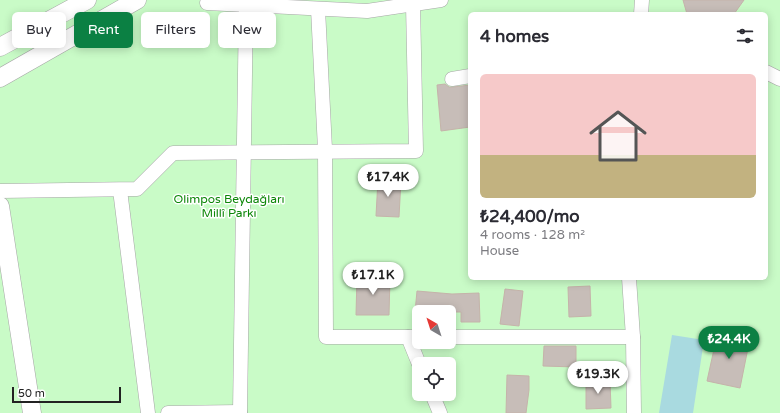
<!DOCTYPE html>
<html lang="en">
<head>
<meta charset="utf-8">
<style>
	:root { --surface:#fff; --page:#f7f7f7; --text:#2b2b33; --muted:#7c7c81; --accent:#0b8043 }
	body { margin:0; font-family:"Varela Round",sans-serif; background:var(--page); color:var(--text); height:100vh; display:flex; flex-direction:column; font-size:15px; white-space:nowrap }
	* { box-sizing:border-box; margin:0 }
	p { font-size:13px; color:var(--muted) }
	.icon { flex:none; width:22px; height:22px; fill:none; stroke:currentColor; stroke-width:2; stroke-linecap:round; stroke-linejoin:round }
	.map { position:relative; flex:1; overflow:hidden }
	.panel { position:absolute; left:468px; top:12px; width:300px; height:268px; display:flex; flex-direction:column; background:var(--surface); border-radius:6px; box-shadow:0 2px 10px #0003 }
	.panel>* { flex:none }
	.top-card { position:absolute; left:12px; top:12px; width:380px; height:36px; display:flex; gap:8px }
	.needle { width:26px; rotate:321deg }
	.fabs { position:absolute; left:412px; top:305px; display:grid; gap:8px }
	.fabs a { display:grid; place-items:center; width:44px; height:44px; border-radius:6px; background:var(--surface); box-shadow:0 2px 10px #0003; font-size:20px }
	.scale { position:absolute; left:12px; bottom:10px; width:109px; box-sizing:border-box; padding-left:4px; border:2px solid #222; border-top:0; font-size:11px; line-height:14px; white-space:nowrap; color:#222; -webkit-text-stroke:3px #fff; paint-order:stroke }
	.price { position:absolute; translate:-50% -34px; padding:0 9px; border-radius:14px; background:#fff; color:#222; font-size:13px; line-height:26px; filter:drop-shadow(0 1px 2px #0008) }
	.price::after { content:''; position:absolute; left:50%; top:24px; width:12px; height:9px; margin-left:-6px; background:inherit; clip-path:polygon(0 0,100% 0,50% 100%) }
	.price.selected { background:var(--accent); color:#fff }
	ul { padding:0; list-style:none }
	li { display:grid; align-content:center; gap:8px; height:212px; padding:0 12px }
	li span { display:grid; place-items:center; height:124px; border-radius:6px; color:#555 }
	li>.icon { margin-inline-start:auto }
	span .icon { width:72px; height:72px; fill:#fffc; stroke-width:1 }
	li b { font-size:17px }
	h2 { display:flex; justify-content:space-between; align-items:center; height:48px; padding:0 12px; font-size:17px }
	.pill { padding:0 14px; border-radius:6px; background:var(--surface); box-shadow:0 2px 10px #0003; font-size:14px; line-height:36px }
	.pill.selected { background:var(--accent); color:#fff }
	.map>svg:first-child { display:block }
	.park { fill:#c9fbc7; fill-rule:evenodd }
	.water { fill:#a9dae0 }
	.building { fill:#c7bdb8; stroke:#c5b3aa }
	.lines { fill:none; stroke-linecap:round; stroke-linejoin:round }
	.minor-casing { stroke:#a6a6a6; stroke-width:15 }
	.tertiary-casing { stroke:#a6a6a6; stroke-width:19 }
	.minor { stroke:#fff; stroke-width:14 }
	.tertiary { stroke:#fff; stroke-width:18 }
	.labels { text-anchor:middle; stroke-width:3; stroke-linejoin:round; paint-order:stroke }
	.park-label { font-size:12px; fill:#0d8709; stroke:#fff }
</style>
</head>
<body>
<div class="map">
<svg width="780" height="413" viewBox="0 0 780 413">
	<rect width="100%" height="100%" fill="#f2eee9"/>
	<path class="park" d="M0,0H780V413H0ZM470,14H766V278H470ZM419,312H449V342H419ZM419,364H449V394H419Z"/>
	<path class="water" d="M672,335L704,340L693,413H659Z"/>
	<g class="building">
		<path d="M683,0H744L734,14H687Z"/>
		<path d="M445,84L449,87H453L470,85V127L441,131L437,85Z"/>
		<path d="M378,179L401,180L399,217L376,216Z"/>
		<path d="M357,277L390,278L389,315H356Z"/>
		<path d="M590,286L591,316L569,317L568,287Z"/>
		<path d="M505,289L523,291L519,326L500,324Z"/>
		<path d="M417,291L452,294L479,293L480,322H461V312H415Z"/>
		<path d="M718,331L750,338L740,388L707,381Z"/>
		<path d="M544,346H576V367L543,366Z"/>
		<path d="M507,375L529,376V390L526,413H506Z"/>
		<path d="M610,381L611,408L586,409V382Z"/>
	</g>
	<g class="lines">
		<defs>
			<g id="minor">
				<path d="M207,3L367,11L441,0"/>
				<path d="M318,9L325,149L326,337H419"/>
				<path d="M641,14L642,0"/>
				<path d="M766,72L780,79"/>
				<path d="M452,79L470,76"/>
				<path d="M120,190L148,413"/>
				<path d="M0,191L137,189L173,153L416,151L413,4"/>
				<path d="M629,278L633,337L634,413"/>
				<path d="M408,337L419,364"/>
				<path d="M449,337H633"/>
				<path d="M432,394L440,413"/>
				<path d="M240,412L246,5"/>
				<path d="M168,413L240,412V413"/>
			</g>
			<g id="tertiary">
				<path d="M0,47L87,0"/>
				<path d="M0,78L137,0"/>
				<path d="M0,206L32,413"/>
			</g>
		</defs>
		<use href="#minor" class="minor-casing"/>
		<use href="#tertiary" class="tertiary-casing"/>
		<use href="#minor" class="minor"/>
		<use href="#tertiary" class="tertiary"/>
	</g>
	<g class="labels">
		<g class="park-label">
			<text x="229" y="203">Olimpos Beydağları<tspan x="229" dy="14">Millî Parkı</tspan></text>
		</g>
	</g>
</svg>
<div class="fabs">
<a><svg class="needle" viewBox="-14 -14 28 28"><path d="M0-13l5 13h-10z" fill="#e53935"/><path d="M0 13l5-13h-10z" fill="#7c7c81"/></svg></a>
<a><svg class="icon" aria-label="locate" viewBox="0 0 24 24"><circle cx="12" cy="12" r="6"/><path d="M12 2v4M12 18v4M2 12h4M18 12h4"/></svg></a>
</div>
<div class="scale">50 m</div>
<b class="price" style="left:388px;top:198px">₺17.4K</b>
<b class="price" style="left:373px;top:296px">₺17.1K</b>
<b class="price selected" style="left:729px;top:360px">₺24.4K</b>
<b class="price" style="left:598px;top:395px">₺19.3K</b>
<div class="top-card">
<a class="pill">Buy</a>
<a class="pill selected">Rent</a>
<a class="pill">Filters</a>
<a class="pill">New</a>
</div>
<section class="panel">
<h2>4 homes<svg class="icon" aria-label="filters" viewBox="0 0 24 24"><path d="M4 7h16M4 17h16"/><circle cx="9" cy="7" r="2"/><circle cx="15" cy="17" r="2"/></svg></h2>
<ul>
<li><span style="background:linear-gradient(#f6c9c9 65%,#c2b280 0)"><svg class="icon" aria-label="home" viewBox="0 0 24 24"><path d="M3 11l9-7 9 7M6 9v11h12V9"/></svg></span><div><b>₺24,400/mo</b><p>4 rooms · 128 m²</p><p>House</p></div></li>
</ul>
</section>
</div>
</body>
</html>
